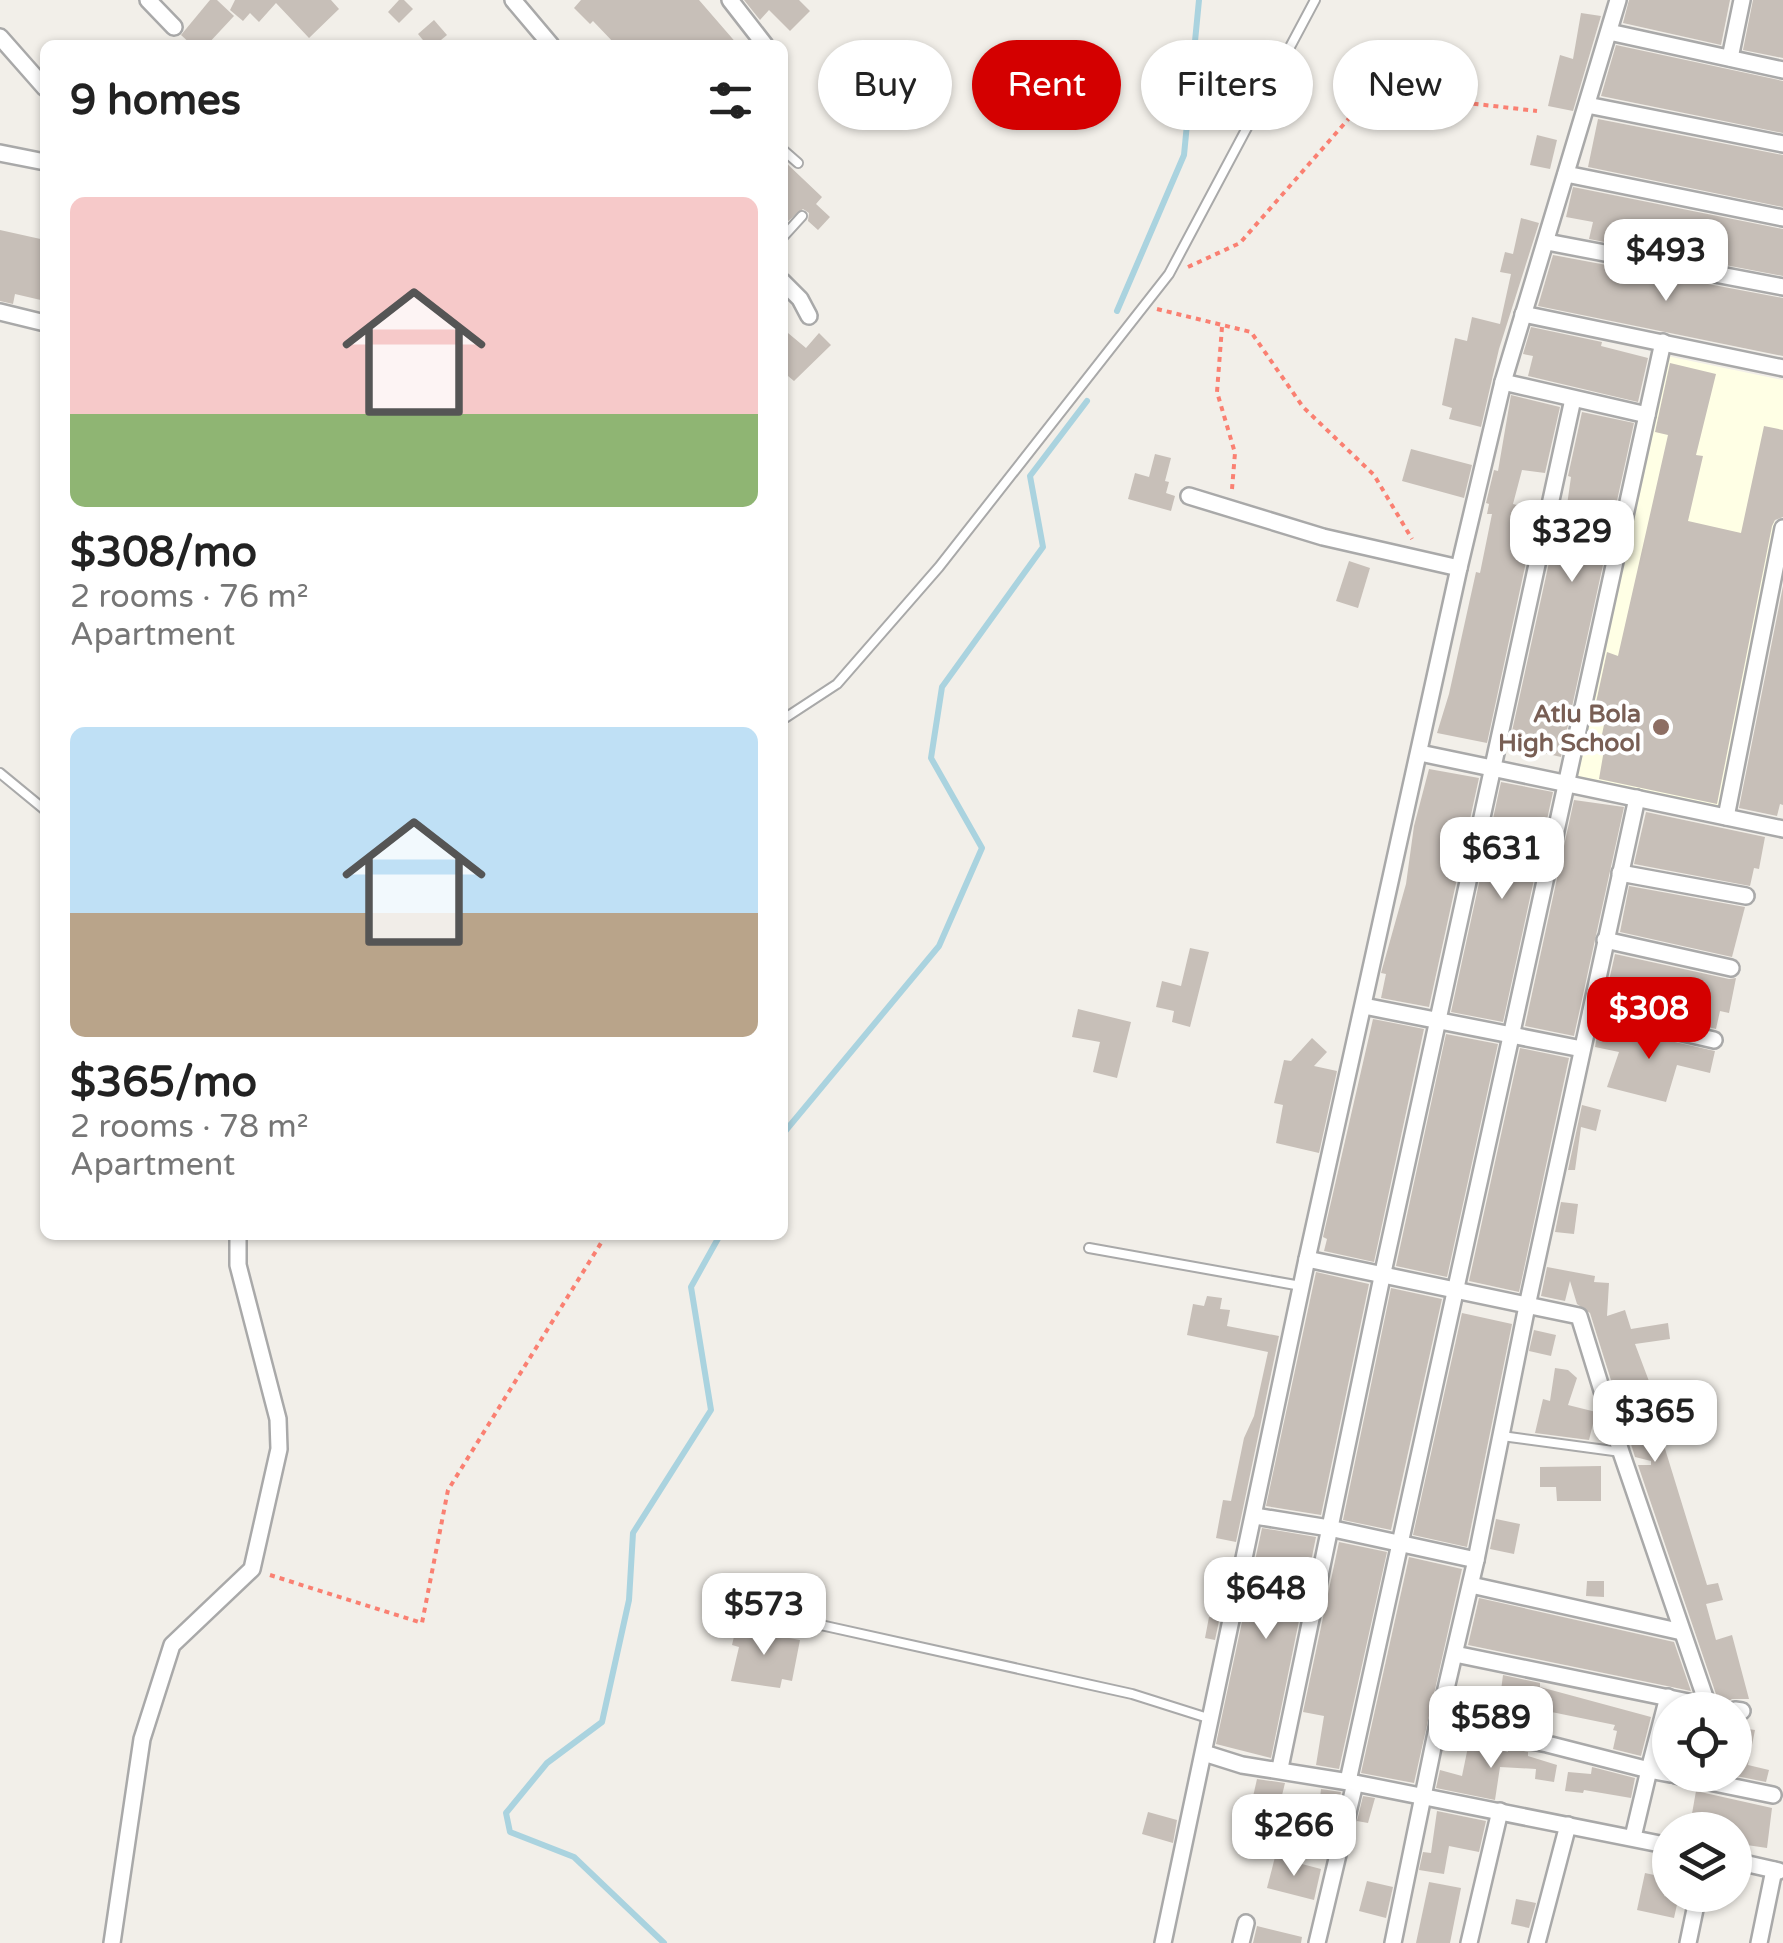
<!DOCTYPE html>
<html lang="en">
<head>
<meta charset="utf-8">
<style>
	:root { --surface:#fff; --page:#f6f6f6; --text:#222; --muted:#767676; --accent:#d40000 }
	body { margin:0; font-family:"Varela Round",sans-serif; background:var(--page); color:var(--text); height:100vh; display:flex; flex-direction:column; font-size:38px; white-space:nowrap }
	* { box-sizing:border-box; margin:0 }
	p { font-size:32px; color:var(--muted) }
	.icon { flex:none; width:55px; height:55px; fill:none; stroke:currentColor; stroke-width:2; stroke-linecap:round; stroke-linejoin:round }
	.map { position:relative; flex:1; overflow:hidden }
	.panel { position:absolute; left:40px; top:40px; width:748px; height:1200px; display:flex; flex-direction:column; background:var(--surface); border-radius:15px; box-shadow:0 2px 8px #0004 }
	.panel>* { flex:none }
	.top-card { position:absolute; left:818px; top:40px; width:815px; height:90px; display:flex; gap:20px }
	.controls { position:absolute; left:1652px; top:1692px; display:grid; gap:20px }
	.controls a { display:grid; place-items:center; width:100px; height:100px; border-radius:50%; background:var(--surface); box-shadow:0 2px 8px #0004; font-size:50px }
	.price { position:absolute; translate:-50% -85px; padding:0 22px; border-radius:20px; background:#fff; color:#222; font-size:32px; line-height:65px; filter:drop-shadow(0 2px 5px #0008) }
	.price::after { content:''; position:absolute; left:50%; top:60px; width:30px; height:22px; margin-left:-15px; background:inherit; clip-path:polygon(0 0,100% 0,50% 100%) }
	.price.active { background:var(--accent); color:#fff }
	ul { padding:0; list-style:none }
	li { display:grid; align-content:center; gap:20px; height:530px; padding:0 30px }
	li span { display:grid; place-items:center; height:310px; border-radius:15px; color:#555 }
	li>.icon { margin-inline-start:auto }
	span .icon { width:180px; height:180px; fill:#fffc; stroke-width:1 }
	li b { font-size:42px }
	h2 { display:flex; justify-content:space-between; align-items:center; height:120px; padding:0 30px; font-size:42px }
	.pill { padding:0 35px; border-radius:45px; background:var(--surface); box-shadow:0 2px 8px #0004; font-size:35px; line-height:90px }
	.pill.active { background:var(--accent); color:#fff }
	.map>svg:first-child { display:block }
	.education { fill:#ffffe5 }
	.lines { fill:none; stroke-linecap:round; stroke-linejoin:round }
	.stream { stroke:#aad3df; stroke-width:6 }
	.building { fill:#c7bfb8 }
	.service-casing { stroke:#a9a9a9; stroke-width:12 }
	.minor-casing { stroke:#a9a9a9; stroke-width:20 }
	.path { stroke:#fa8072; stroke-width:4; stroke-dasharray:5 5; stroke-linecap:butt }
	.service { stroke:#fff; stroke-width:8 }
	.minor { stroke:#fff; stroke-width:15 }
	.education-dot { fill:#8d6e63; stroke:#fff; stroke-width:4 }
	.labels { text-anchor:middle; stroke-width:8; stroke-linejoin:round; paint-order:stroke }
	.education-label { font-size:25px; font-weight:bold; fill:#785e54; stroke:#fff; text-anchor:end }
</style>
</head>
<body>
<div class="map">
<svg width="1783" height="1943" viewBox="0 0 1783 1943">
	<rect width="100%" height="100%" fill="#f2efe9"/>
	<path class="education" d="M1667,356L1783,380V472L1749,679L1720,809L1572,775Z"/>
	<g class="lines">
		<g class="stream">
			<path d="M1117,311L1184,155L1199,0"/>
			<path d="M782,1135L939,946L982,848L931,758L942,687L1043,547L1030,476L1087,401"/>
			<path d="M664,1943L574,1857L510,1832L506,1813L547,1763L602,1722L629,1600L633,1533L711,1410L691,1287L720,1235"/>
		</g>
	</g>
	<g class="building">
		<path d="M210,0H217L234,16L207,45H192L181,35Z"/>
		<path d="M235,0H331L339,9L309,38L276,3L259,22L250,13L243,21L230,10Z"/>
		<path d="M399,0H404L413,9L399,23L388,12Z"/>
		<path d="M581,0H699L738,45H616L593,21L590,24L574,8Z"/>
		<path d="M744,0H799L810,11L790,31L769,10L760,20Z"/>
		<path d="M1629,0H1730L1721,45L1623,23Z"/>
		<path d="M1753,0H1783V58L1743,50Z"/>
		<path d="M1581,13L1601,16L1573,111L1548,106L1560,55L1573,59Z"/>
		<path d="M434,20L447,35L435,45H427L418,34Z"/>
		<path d="M1616,45L1783,81V133L1601,96Z"/>
		<path d="M1598,119L1783,155V207L1588,167Z"/>
		<path d="M1537,135L1557,140L1550,169L1530,165Z"/>
		<path d="M782,159L822,197L816,204L830,217L818,230L808,221L809,213L803,209L782,226Z"/>
		<path d="M1573,187L1783,229V276L1589,239L1593,222L1566,217Z"/>
		<path d="M1521,218L1539,223L1499,349L1481,427L1449,419L1452,408L1442,405L1455,338L1467,341L1472,317L1500,324L1511,274L1500,272L1505,252L1513,254Z"/>
		<path d="M0,230L45,240V301L15,294L13,304L0,301Z"/>
		<path d="M1553,255L1783,298V356L1538,306Z"/>
		<path d="M1531,327L1602,342L1601,346L1648,358L1638,402L1528,376L1533,356L1523,354Z"/>
		<path d="M782,328L806,348L819,333L831,345L794,381L782,371Z"/>
		<path d="M1670,363L1716,374L1696,455L1703,456L1688,521L1741,533L1764,426L1783,430V517L1775,520L1772,526L1717,804L1599,779L1604,750L1599,749L1605,720L1593,716L1607,652L1618,656L1668,435L1655,432Z"/>
		<path d="M1511,395L1560,407L1545,473L1522,470L1513,504L1537,511L1487,743L1437,733L1449,694L1476,572L1480,573L1492,514H1487L1489,504L1486,503L1494,470L1498,471Z"/>
		<path d="M1582,412L1634,423L1561,757L1509,745L1559,517L1565,519L1571,477L1568,476Z"/>
		<path d="M1411,449L1472,465L1464,498L1402,481Z"/>
		<path d="M1155,454L1171,458L1165,481L1169,482L1166,493L1175,496L1171,511L1128,499L1135,473L1149,477Z"/>
		<path d="M1349,561L1370,568L1358,608L1336,601Z"/>
		<path d="M1783,586V805L1780,804L1777,816L1739,808Z"/>
		<path d="M1429,769L1479,778L1429,1007L1381,998L1386,974L1381,973L1406,884L1414,826Z"/>
		<path d="M1501,782L1553,792L1503,1022L1451,1012Z"/>
		<path d="M1574,800L1624,807L1574,1036L1525,1026Z"/>
		<path d="M1646,812L1765,837L1759,869L1754,868L1750,886L1634,864Z"/>
		<path d="M1629,886L1745,907L1732,957L1620,932Z"/>
		<path d="M1190,948L1209,952L1190,1027L1172,1022L1174,1011L1156,1007L1162,981L1181,986Z"/>
		<path d="M1615,954L1729,979L1736,978L1729,1013L1720,1011L1716,1029L1604,1003Z"/>
		<path d="M1078,1009L1131,1022L1117,1078L1093,1072L1100,1042L1072,1037Z"/>
		<path d="M1373,1019L1424,1029L1374,1262L1324,1251L1327,1239L1323,1237Z"/>
		<path d="M1599,1025L1715,1051L1710,1073L1677,1065L1666,1102L1607,1087L1619,1052L1595,1047Z"/>
		<path d="M1446,1034L1498,1044L1447,1277L1396,1266Z"/>
		<path d="M1312,1038L1327,1052L1314,1066L1337,1071L1319,1153L1276,1143L1283,1105L1274,1103L1284,1060L1291,1061Z"/>
		<path d="M1520,1048L1569,1058L1519,1292L1469,1281Z"/>
		<path d="M1582,1105L1601,1110L1596,1131L1581,1127L1575,1170H1568Z"/>
		<path d="M1561,1202L1578,1204L1574,1234L1555,1232Z"/>
		<path d="M1547,1267L1595,1276L1594,1282L1609,1283L1607,1316L1625,1310L1631,1329L1668,1323L1670,1339L1635,1344L1670,1437L1662,1439L1707,1585L1718,1583L1723,1600L1706,1604L1716,1640L1732,1635L1749,1699H1732L1722,1706L1718,1700L1638,1465H1651V1461L1635,1457L1590,1313L1577,1304L1570,1281L1565,1301L1541,1296Z"/>
		<path d="M1316,1272L1369,1284L1321,1515L1266,1506Z"/>
		<path d="M1391,1288L1442,1299L1391,1530L1343,1520Z"/>
		<path d="M1207,1296L1222,1298L1220,1309L1230,1310L1227,1326L1279,1336L1236,1542L1216,1538L1223,1500L1231,1501L1244,1438L1254,1416L1268,1352L1187,1335L1193,1304L1204,1306Z"/>
		<path d="M1462,1313L1512,1324L1467,1547L1413,1535Z"/>
		<path d="M1534,1330L1556,1335L1551,1356L1529,1351Z"/>
		<path d="M1555,1368L1568,1370L1577,1378L1568,1405L1596,1412L1589,1440L1535,1433L1543,1399L1550,1401Z"/>
		<path d="M1601,1466V1501H1557L1556,1487H1540V1467Z"/>
		<path d="M1496,1519L1520,1524L1514,1554L1490,1549Z"/>
		<path d="M1262,1528L1316,1537L1271,1758L1216,1744Z"/>
		<path d="M1339,1542L1387,1552L1339,1769L1316,1765L1324,1716L1303,1712Z"/>
		<path d="M1409,1557L1462,1569L1414,1783L1361,1773Z"/>
		<path d="M1226,1572L1229,1573L1215,1640L1205,1638L1209,1617L1216,1618Z"/>
		<path d="M1587,1581H1604V1597L1586,1596Z"/>
		<path d="M1479,1598L1674,1642L1691,1691L1468,1645Z"/>
		<path d="M736,1628L800,1640L792,1681L782,1679L780,1688L731,1681L739,1647L732,1645Z"/>
		<path d="M1503,1675L1540,1683V1687L1651,1717L1641,1756L1613,1749L1617,1731L1613,1730L1615,1725L1527,1707V1710L1499,1706Z"/>
		<path d="M1735,1727L1755,1730L1748,1765L1769,1770L1766,1782L1731,1775H1735Z"/>
		<path d="M1469,1742L1508,1752V1748L1528,1752V1756L1557,1765L1554,1782L1535,1779L1536,1769L1500,1767L1495,1800L1436,1788L1440,1770L1462,1776Z"/>
		<path d="M1592,1767L1635,1778L1631,1798L1584,1790L1583,1793L1565,1791L1568,1772L1591,1774Z"/>
		<path d="M1257,1779L1285,1783L1277,1816L1250,1810Z"/>
		<path d="M1321,1789L1341,1792L1335,1818L1329,1817L1328,1825L1307,1821L1311,1796L1320,1798Z"/>
		<path d="M1696,1791L1772,1808L1767,1848L1740,1844L1741,1834L1735,1833V1830L1690,1825Z"/>
		<path d="M1363,1796L1375,1798L1368,1823L1357,1821Z"/>
		<path d="M1437,1811L1486,1821L1479,1852L1449,1846L1444,1874L1419,1870L1423,1852L1431,1853Z"/>
		<path d="M1148,1812L1177,1820L1173,1843L1142,1834Z"/>
		<path d="M1275,1857L1321,1869L1314,1900L1267,1888Z"/>
		<path d="M1645,1873L1668,1878L1664,1896L1678,1900L1674,1918L1637,1910Z"/>
		<path d="M1367,1881L1393,1887L1386,1918L1359,1911Z"/>
		<path d="M1429,1882L1461,1888L1450,1943H1416Z"/>
		<path d="M1516,1899L1536,1903L1529,1928L1511,1924Z"/>
		<path d="M1257,1926L1302,1937L1301,1943H1253Z"/>
	</g>
	<g class="lines">
		<defs>
			<g id="service">
				<path d="M782,149L798,163"/>
				<path d="M782,238L802,216"/>
				<path d="M782,720L837,684L939,567L1169,274L1315,0"/>
				<path d="M0,773L45,810"/>
				<path d="M1089,1248L1301,1286"/>
				<path d="M1502,1436L1621,1452"/>
				<path d="M780,1616L1132,1694L1211,1719"/>
			</g>
			<g id="minor">
				<path d="M148,0L174,27"/>
				<path d="M513,0L551,45"/>
				<path d="M730,0L765,45"/>
				<path d="M1609,32L1783,70"/>
				<path d="M0,37L45,88"/>
				<path d="M1730,58L1742,0"/>
				<path d="M1587,105L1783,144"/>
				<path d="M0,153L45,162"/>
				<path d="M1566,174L1783,218"/>
				<path d="M1547,242L1783,287"/>
				<path d="M782,281L800,299L809,316"/>
				<path d="M0,312L45,323"/>
				<path d="M1523,314L1783,368"/>
				<path d="M1503,382L1647,415"/>
				<path d="M1189,496L1323,537L1459,568"/>
				<path d="M1420,753L1783,829"/>
				<path d="M1726,817L1783,528"/>
				<path d="M1620,873L1746,896"/>
				<path d="M1605,940L1731,968"/>
				<path d="M1364,1006L1582,1049"/>
				<path d="M1591,1012L1714,1040"/>
				<path d="M1307,1259L1579,1316L1621,1452L1708,1706"/>
				<path d="M1255,1516L1329,1528L1476,1560"/>
				<path d="M1471,1585L1682,1632"/>
				<path d="M1455,1654L1708,1706L1712,1710"/>
				<path d="M1668,1697L1649,1770L1670,1774"/>
				<path d="M1735,1710L1742,1711"/>
				<path d="M1438,1723L1547,1744L1649,1770L1633,1837"/>
				<path d="M1204,1753L1242,1765L1355,1783L1670,1846"/>
				<path d="M1280,1768L1382,1277L1573,399"/>
				<path d="M1675,1775L1773,1795"/>
				<path d="M1348,1781L1663,342"/>
				<path d="M1735,1861L1779,1871"/>
				<path d="M112,1943L142,1739L172,1645L252,1569L279,1449L278,1419L238,1265V1235"/>
				<path d="M1163,1943L1307,1259L1459,568L1503,382L1618,0"/>
				<path d="M1241,1943L1246,1923"/>
				<path d="M1317,1943L1355,1783"/>
				<path d="M1393,1943L1438,1723L1476,1560L1527,1306L1637,798"/>
				<path d="M1469,1943L1500,1811"/>
				<path d="M1537,1943L1568,1825"/>
				<path d="M1688,1943L1698,1895"/>
				<path d="M1759,1943L1774,1870"/>
			</g>
		</defs>
		<use href="#service" class="service-casing"/>
		<use href="#minor" class="minor-casing"/>
		<g class="path">
			<path d="M1188,267L1240,243L1372,92L1537,111"/>
			<path d="M1157,309L1251,332L1303,407L1374,475L1412,539"/>
			<path d="M1222,327L1217,392L1235,453L1232,489"/>
			<path d="M270,1575L422,1623L448,1490L606,1235"/>
		</g>
		<use href="#service" class="service"/>
		<use href="#minor" class="minor"/>
	</g>
	<circle class="education-dot" cx="1661" cy="727" r="10"/>
	<g class="labels">
		<g class="education-label">
			<text x="1641" y="722">Atlu Bola<tspan x="1641" dy="29">High School</tspan></text>
		</g>
	</g>
</svg>
<div class="controls">
<a><svg class="icon" aria-label="locate" viewBox="0 0 24 24"><circle cx="12" cy="12" r="6"/><path d="M12 2v4M12 18v4M2 12h4M18 12h4"/></svg></a>
<a><svg class="icon" aria-label="layers" viewBox="0 0 24 24"><path d="M12 4l9 5-9 5-9-5zM3 14l9 5 9-5"/></svg></a>
</div>
<b class="price" style="left:1666px;top:304px">$493</b>
<b class="price" style="left:1572px;top:585px">$329</b>
<b class="price" style="left:1502px;top:902px">$631</b>
<b class="price active" style="left:1649px;top:1062px">$308</b>
<b class="price" style="left:1655px;top:1465px">$365</b>
<b class="price" style="left:1266px;top:1642px">$648</b>
<b class="price" style="left:764px;top:1658px">$573</b>
<b class="price" style="left:1491px;top:1771px">$589</b>
<b class="price" style="left:1294px;top:1879px">$266</b>
<div class="top-card">
<a class="pill">Buy</a>
<a class="pill active">Rent</a>
<a class="pill">Filters</a>
<a class="pill">New</a>
</div>
<section class="panel">
<h2>9 homes<svg class="icon" aria-label="filters" viewBox="0 0 24 24"><path d="M4 7h16M4 17h16"/><circle cx="9" cy="7" r="2"/><circle cx="15" cy="17" r="2"/></svg></h2>
<ul>
<li><span style="background:linear-gradient(#f6c9c9 70%,#8fb573 0)"><svg class="icon" aria-label="home" viewBox="0 0 24 24"><path d="M3 11l9-7 9 7M6 9v11h12V9"/></svg></span><div><b>$308/mo</b><p>2 rooms · 76 m²</p><p>Apartment</p></div></li>
<li><span style="background:linear-gradient(#bfe0f5 60%,#b9a48a 0)"><svg class="icon" aria-label="home" viewBox="0 0 24 24"><path d="M3 11l9-7 9 7M6 9v11h12V9"/></svg></span><div><b>$365/mo</b><p>2 rooms · 78 m²</p><p>Apartment</p></div></li>
</ul>
</section>
</div>
</body>
</html>
